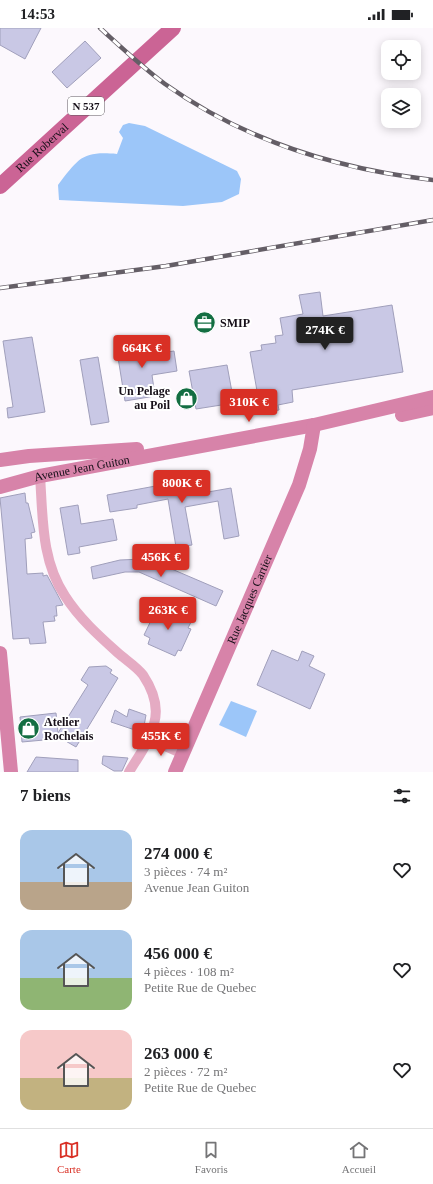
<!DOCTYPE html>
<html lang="fr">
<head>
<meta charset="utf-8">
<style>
	:root { --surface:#fff; --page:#f2f2f2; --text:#202124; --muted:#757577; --line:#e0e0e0; --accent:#d93025 }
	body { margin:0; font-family:Georgia,serif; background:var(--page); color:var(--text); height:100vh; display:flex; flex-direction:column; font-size:15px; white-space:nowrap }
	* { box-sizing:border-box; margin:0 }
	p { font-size:13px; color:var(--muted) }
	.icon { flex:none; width:22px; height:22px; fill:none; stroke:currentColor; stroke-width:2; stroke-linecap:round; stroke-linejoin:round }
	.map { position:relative; height:744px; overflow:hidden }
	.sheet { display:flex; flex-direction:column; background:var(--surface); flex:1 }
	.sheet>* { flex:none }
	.controls { position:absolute; left:381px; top:12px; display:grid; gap:8px }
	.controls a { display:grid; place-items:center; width:40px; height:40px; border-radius:8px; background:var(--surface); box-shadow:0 2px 10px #0003; font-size:20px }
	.price { position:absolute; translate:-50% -34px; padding:0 9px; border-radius:4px; background:var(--accent); color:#fff; font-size:13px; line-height:26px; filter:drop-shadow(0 1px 2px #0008) }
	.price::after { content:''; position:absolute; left:50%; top:24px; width:12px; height:9px; margin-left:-6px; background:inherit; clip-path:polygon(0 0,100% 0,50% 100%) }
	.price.current { background:#222; color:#fff }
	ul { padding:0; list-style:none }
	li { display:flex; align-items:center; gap:12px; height:100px; padding:0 20px }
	li span { display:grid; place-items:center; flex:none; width:112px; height:80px; border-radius:12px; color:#555 }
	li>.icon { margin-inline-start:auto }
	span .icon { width:48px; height:48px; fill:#fffc; stroke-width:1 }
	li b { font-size:17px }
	h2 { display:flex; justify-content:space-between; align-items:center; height:48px; padding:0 20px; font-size:17px }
	.status { display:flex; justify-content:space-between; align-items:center; height:28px; padding:0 20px; background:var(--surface); direction:ltr }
	.status svg { height:11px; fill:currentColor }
	.menu { display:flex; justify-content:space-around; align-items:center; height:56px; border-top:1px solid var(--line); background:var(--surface); font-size:11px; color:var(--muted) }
	.menu a { display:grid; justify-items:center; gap:2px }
	.menu .current { color:var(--accent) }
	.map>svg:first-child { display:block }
	.water { fill:#9cc6f9 }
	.building { fill:#c9c8e5; stroke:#a09fbb }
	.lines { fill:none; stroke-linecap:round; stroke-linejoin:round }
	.street { stroke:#e5abc3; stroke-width:10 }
	.secondary { stroke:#d783a9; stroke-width:14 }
	.primary { stroke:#cb6495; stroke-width:16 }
	.rail-casing { stroke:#645e66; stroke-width:4.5 }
	.rail { stroke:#fff; stroke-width:3; stroke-dasharray:9; stroke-linecap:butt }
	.labels { text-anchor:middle; stroke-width:4; stroke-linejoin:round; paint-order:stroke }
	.shield { fill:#fff; stroke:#5c575d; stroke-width:1 }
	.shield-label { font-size:11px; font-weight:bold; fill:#160f18 }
	.street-label { font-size:12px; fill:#160f18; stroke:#fff }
	.poi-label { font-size:12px; font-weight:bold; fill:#160f18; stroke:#fff; text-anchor:start }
</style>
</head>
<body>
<div class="status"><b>14:53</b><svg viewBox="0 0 49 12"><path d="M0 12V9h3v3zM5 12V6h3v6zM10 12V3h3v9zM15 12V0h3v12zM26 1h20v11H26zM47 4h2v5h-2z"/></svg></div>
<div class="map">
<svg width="433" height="744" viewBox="0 0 433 744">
	<rect width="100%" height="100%" fill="#fcf8fd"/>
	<g class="water">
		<path d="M129,95L145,98L237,143L241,151L239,166L222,174L183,178L59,172L58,157C79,130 82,123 117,126L123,110L119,104L123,97Z"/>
		<path d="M231,673L257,683L246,709L219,697Z"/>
	</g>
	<g class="building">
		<path d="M0,0H41L25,31L0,17Z"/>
		<path d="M85,13L101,30L67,60L52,44Z"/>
		<path d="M320,264L323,288L392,277L403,344L292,362L293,374L278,377L279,382L261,385L250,324L262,322L261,317L276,315L275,308L283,307L280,290L303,286L299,267Z"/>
		<path d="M32,309L45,384L8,390L7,380L13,379L3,313Z"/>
		<path d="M146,312L148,327L174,323L177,343L152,347L155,368L125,373L116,317Z"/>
		<path d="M98,329L109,394L91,397L80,332Z"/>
		<path d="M227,337L234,375L196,381L189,343Z"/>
		<path d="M205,444L208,464L231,460L239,508L224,511L218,473L185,479L192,517L176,519L168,471L137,477V480L110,484L107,467L188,452L187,447Z"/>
		<path d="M25,465L26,475H28L35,504L31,505L32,510L25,511L27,546L43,545V548L47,547L63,577L56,578L57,588H54L55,593L43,594L46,615L30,616L29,610L13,611L0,470Z"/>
		<path d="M78,477L81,496L113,491L117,512L79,519L80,525L68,527L60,480Z"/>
		<path d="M143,531L152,535L153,533L223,563L216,578L139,544H125L93,551L91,539L120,532Z"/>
		<path d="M158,578L191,594L188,600L191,601L181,623L178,622L175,628L148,616L150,610L144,607Z"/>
		<path d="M272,622L298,633L302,623L314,628L309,638L325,646L310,681L257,657Z"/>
		<path d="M106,638L112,642L110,645L118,650L76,719L57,708L55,711L22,714L20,689L56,685L58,705L88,657L81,652L89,639Z"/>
		<path d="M129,681L146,687L144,698L146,700L144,705L111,694L115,682L127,689Z"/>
		<path d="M103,728L128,730L122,743H114L102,736Z"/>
		<path d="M36,729L78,732V744H27Z"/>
	</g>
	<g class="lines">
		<g class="street">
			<path d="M40,448C43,489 41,532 65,568C79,590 99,608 118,625C126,632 137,639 143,647C153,662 159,679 154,696C150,713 138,729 129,744"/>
			<path d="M149,711L183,726"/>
		</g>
		<g class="secondary">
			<path d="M402,387L433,380"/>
			<path d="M0,432L29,428L137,421"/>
			<path id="s1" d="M0,459L40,448L314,397L433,369"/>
			<path d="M0,625L11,744"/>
			<path id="s2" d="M175,744L299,457L310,421L314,397"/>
		</g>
		<path class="primary" id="s3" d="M0,158L173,0"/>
		<defs>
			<g id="rail">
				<path d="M100,0C121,19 142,39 165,56C245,113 336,141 433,152"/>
				<path d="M0,260L166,238L433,192"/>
			</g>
		</defs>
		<use href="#rail" class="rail-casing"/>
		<use href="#rail" class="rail"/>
	</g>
	<defs>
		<symbol id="office-disc" viewBox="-11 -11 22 22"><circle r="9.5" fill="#136e42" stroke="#fff"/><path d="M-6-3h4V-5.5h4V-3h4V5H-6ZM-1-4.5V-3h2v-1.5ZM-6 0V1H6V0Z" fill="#fff"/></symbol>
		<symbol id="shop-disc" viewBox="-11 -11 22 22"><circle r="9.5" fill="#136e42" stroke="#fff"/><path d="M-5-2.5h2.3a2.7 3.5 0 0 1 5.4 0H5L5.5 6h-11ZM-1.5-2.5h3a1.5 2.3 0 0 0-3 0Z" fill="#fff"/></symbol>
	</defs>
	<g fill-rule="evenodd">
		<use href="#office-disc" x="192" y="282" width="25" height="25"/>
		<use href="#shop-disc" x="174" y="358" width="25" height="25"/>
		<use href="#shop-disc" x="16" y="688" width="25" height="25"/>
	</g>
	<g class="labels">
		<rect class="shield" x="68" y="69" width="36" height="18" rx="3"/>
		<g class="shield-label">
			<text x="86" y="82">N 537</text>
		</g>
		<g class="street-label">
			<text dy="4" stroke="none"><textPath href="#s3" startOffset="57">Rue Roberval</textPath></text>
			<text dy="4" stroke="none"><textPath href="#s1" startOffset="84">Avenue Jean Guiton</textPath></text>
			<text dy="4" stroke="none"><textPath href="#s2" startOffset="188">Rue Jacques Cartier</textPath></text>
		</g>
		<g class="poi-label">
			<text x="220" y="299">SMIP</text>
			<text x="170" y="367" text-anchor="end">Un Pelage<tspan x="170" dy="14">au Poil</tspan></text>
			<text x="44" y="698">Atelier<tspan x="44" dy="14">Rochelais</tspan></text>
		</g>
	</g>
</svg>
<div class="controls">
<a><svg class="icon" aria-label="locate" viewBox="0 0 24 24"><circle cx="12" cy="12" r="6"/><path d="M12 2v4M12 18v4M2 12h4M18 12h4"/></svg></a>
<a><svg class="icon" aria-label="layers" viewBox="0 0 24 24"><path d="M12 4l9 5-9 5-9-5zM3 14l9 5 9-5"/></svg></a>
</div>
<b class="price current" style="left:325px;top:323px">274K €</b>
<b class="price" style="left:142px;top:341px">664K €</b>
<b class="price" style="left:249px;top:395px">310K €</b>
<b class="price" style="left:182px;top:476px">800K €</b>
<b class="price" style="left:161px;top:550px">456K €</b>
<b class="price" style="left:168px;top:603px">263K €</b>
<b class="price" style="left:161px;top:729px">455K €</b>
</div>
<section class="sheet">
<h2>7 biens<svg class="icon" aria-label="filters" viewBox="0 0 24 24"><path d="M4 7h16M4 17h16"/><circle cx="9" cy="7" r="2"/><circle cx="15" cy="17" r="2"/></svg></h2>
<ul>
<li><span style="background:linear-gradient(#a9c7e8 65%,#b9a48a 0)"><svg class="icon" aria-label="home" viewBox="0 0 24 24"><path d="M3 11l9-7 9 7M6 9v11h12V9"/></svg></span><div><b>274 000 €</b><p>3 pièces · 74 m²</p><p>Avenue Jean Guiton</p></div><svg class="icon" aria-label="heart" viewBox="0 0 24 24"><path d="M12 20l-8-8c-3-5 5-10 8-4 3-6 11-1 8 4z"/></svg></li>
<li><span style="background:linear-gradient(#a9c7e8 60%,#8fb573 0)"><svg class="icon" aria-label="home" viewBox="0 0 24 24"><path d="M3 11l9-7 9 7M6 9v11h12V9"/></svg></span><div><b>456 000 €</b><p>4 pièces · 108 m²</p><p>Petite Rue de Quebec</p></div><svg class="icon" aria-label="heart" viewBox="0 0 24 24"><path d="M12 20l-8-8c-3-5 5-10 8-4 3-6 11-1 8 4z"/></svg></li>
<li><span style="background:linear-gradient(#f6c9c9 60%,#c2b280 0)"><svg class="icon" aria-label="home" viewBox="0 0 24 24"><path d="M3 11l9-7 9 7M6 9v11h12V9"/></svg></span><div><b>263 000 €</b><p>2 pièces · 72 m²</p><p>Petite Rue de Quebec</p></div><svg class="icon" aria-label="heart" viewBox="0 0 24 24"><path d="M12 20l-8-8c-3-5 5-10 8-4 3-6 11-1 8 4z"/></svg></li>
</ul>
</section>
<nav class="menu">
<a class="current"><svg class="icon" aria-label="map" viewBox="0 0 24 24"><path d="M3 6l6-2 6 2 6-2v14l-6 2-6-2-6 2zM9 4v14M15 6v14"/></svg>Carte</a>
<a><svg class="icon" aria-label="saved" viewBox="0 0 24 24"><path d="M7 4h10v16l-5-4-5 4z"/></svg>Favoris</a>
<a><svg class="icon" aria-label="home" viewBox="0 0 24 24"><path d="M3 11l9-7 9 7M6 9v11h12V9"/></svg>Accueil</a>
</nav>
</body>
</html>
